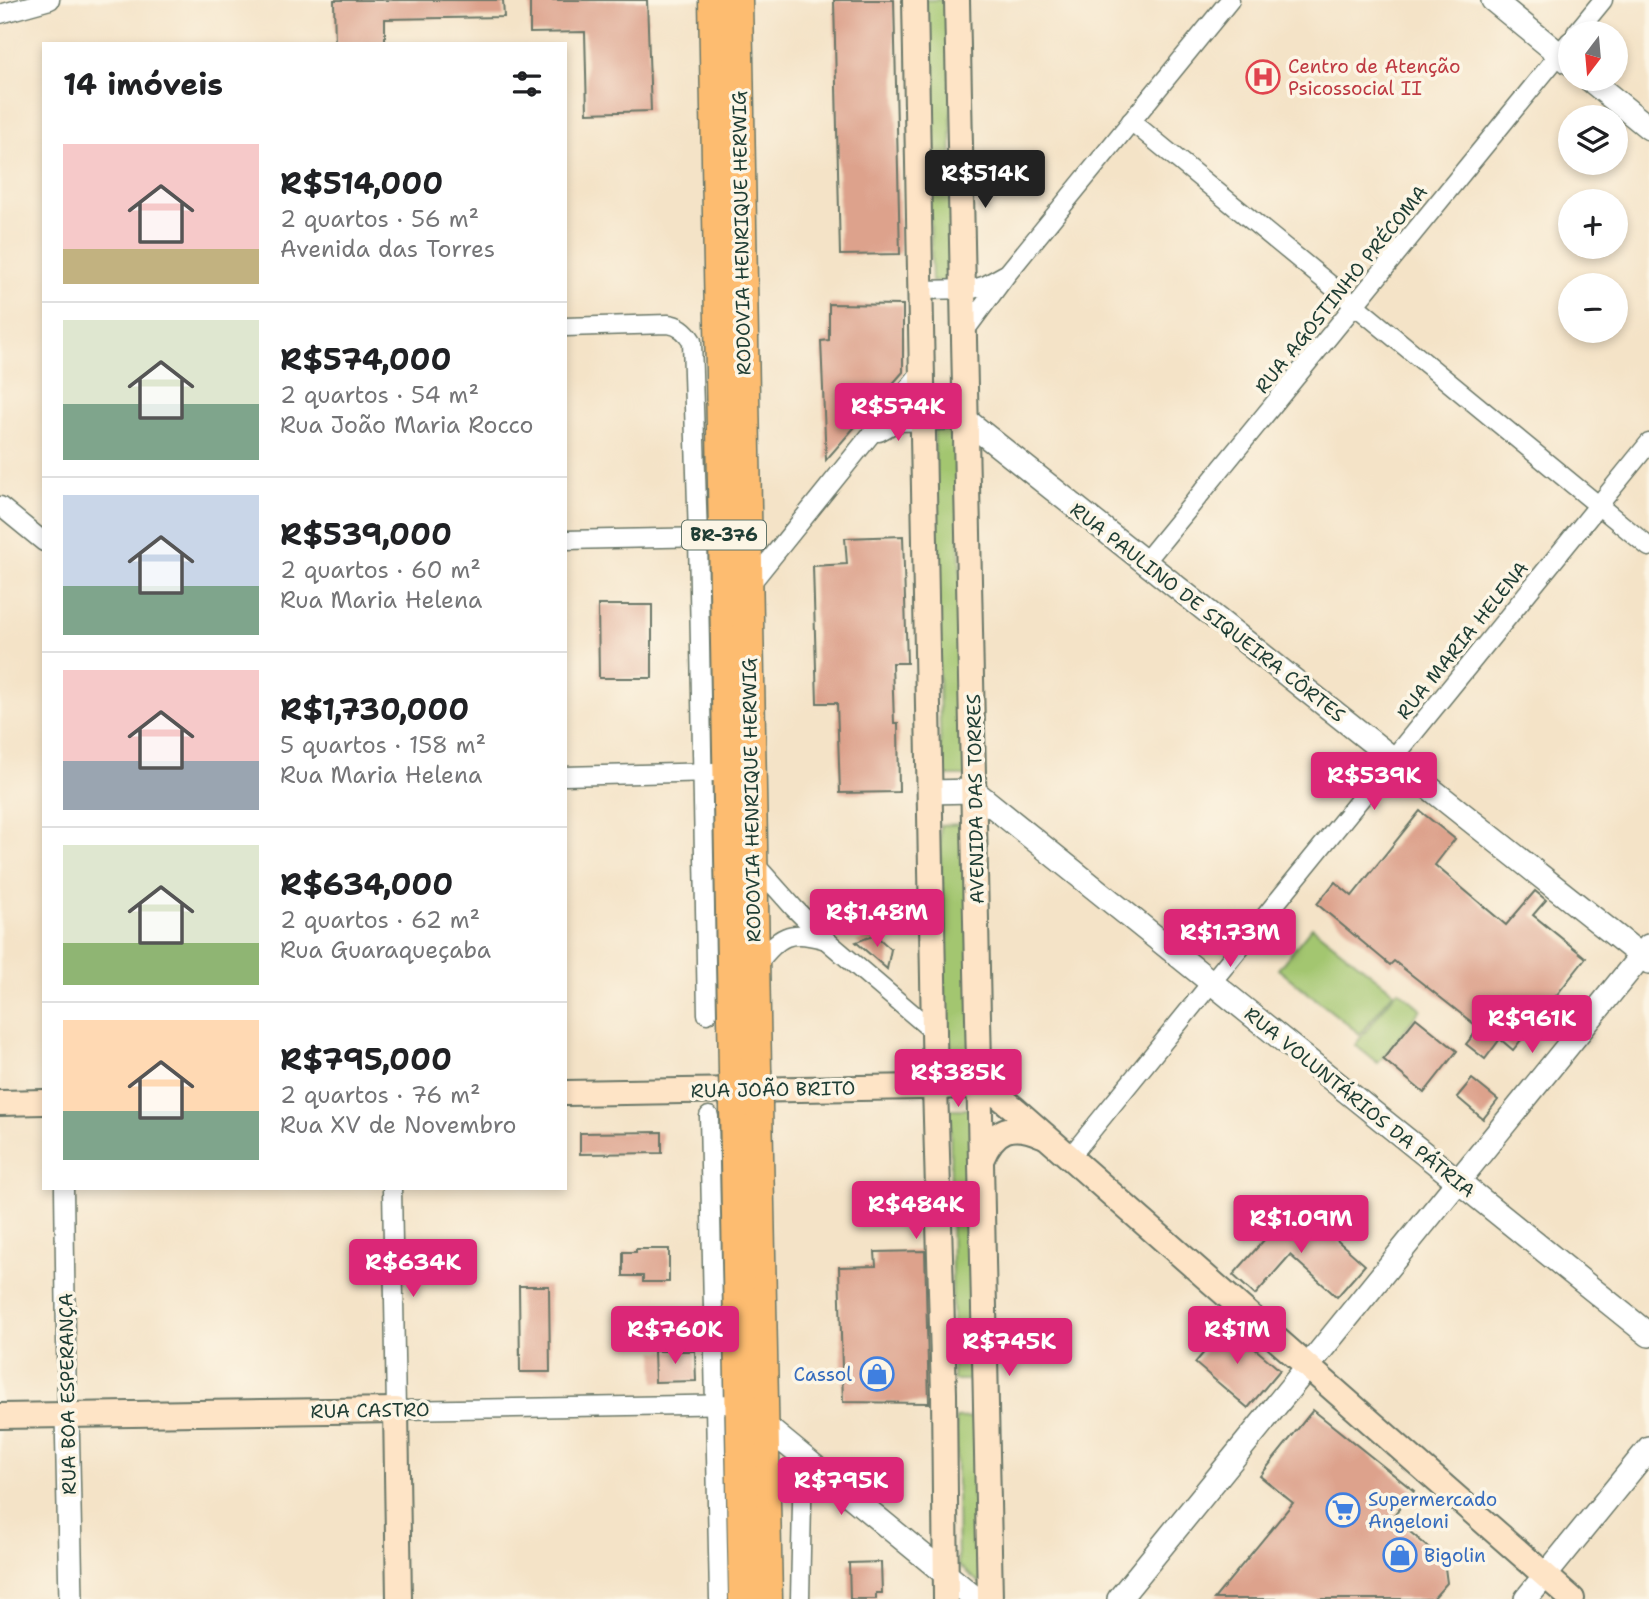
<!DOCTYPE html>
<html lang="pt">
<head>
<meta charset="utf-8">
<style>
	:root { --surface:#fff; --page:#f6f6f6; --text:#202124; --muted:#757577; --line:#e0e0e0; --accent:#db2777 }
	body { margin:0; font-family:"Shantell Sans",sans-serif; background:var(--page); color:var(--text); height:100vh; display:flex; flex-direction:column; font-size:26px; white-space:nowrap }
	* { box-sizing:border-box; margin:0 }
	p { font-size:23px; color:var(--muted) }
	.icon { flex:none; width:38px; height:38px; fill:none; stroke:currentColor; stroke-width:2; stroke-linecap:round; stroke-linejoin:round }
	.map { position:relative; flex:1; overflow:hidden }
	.drawer { position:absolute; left:42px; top:42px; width:525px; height:1148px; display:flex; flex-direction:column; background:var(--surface); border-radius:0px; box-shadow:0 4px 10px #0003 }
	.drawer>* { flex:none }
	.needle { width:46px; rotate:196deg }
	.controls { position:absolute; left:1558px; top:21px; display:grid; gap:14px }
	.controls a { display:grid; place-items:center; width:70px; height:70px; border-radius:50%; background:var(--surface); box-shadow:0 4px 10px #0003; font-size:35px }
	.price { position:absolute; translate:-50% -60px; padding:0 16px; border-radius:7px; background:var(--accent); color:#fff; font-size:23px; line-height:46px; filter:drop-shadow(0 2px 4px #0008) }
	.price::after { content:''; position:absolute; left:50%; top:42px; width:21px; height:16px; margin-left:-10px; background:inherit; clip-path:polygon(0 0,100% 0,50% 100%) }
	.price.selected { background:#222; color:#fff }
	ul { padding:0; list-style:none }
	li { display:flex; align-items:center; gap:21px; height:175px; padding:0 21px }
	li+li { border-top:2px solid var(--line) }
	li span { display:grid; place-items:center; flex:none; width:196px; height:140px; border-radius:0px; color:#555 }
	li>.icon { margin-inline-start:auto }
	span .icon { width:84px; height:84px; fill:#fffc; stroke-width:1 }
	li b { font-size:30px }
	h2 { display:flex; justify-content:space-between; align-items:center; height:84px; padding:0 21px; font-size:30px }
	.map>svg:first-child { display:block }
	.green { fill:#a3c66f; stroke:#618252; stroke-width:2 }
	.building { fill:#dda28c }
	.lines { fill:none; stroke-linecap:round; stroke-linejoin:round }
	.minor-casing { stroke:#6a7767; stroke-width:21 }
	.tertiary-casing { stroke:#6a7767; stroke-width:26 }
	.secondary-casing { stroke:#6a7767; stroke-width:28 }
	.trunk-casing { stroke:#6a7767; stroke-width:33 }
	.minor { stroke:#fff; stroke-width:18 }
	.tertiary { stroke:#fff; stroke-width:23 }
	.secondary { stroke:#fee4c6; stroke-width:24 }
	.trunk { stroke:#fdbc70; stroke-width:30 }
	.trunk-bridge-casing { stroke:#6a7767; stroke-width:33; stroke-linecap:butt }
	.trunk-bridge { stroke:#fdbc70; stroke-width:30 }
	.labels { text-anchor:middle; stroke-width:7; stroke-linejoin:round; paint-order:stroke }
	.shield { fill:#fcf5e5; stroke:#617469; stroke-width:2 }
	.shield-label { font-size:18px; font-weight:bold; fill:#1f3d34 }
	.health-label { font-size:19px; fill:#be3a42; stroke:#fcf5e5; text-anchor:start }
	.street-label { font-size:19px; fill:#1f3d34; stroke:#fcf5e5 }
	.shop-label { font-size:19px; fill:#366cbe; stroke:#fcf5e5; text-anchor:start }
</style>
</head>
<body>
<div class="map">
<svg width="1649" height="1599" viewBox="0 0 1649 1599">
	<rect width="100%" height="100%" fill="#fcf5e5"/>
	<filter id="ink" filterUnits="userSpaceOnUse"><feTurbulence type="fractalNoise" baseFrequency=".0143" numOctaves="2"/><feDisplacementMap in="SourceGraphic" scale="14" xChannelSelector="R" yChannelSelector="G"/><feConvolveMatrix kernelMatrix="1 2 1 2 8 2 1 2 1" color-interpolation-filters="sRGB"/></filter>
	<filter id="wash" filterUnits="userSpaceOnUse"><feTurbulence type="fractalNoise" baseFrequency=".00686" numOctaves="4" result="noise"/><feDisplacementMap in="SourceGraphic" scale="28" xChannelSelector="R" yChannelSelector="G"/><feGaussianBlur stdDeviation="1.57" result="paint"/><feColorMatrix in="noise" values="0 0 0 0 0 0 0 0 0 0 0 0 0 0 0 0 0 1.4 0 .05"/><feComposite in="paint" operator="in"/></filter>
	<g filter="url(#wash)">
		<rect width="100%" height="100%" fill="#f4e3c7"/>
		<g class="green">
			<path d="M924,0H949L954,281L932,282Z"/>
			<path d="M934,429L955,430L968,776H941Z"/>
			<path d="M967,824L972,1080L946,1077L940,825Z"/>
			<path d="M1312,927L1394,992L1360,1034L1278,969Z"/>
			<path d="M1398,990L1421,1009L1378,1063L1355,1045Z"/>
			<path d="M950,1109H976L981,1380H953Z"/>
			<path d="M981,1417L983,1586L958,1565L956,1418Z"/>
		</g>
		<g id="blocks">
			<g class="building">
				<path d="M334,0H503L504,17L385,19V44H335Z"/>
				<path d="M530,0H647L651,111L587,113L585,32L530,33Z"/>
				<path d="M834,0H894L900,254L840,255Z"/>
				<path d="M829,304L903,305V372L826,460L821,341L829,340Z"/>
				<path d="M903,536L907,663H892L894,723H898L899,792L840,793L837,703H817L813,566L847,564L845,538Z"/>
				<path d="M598,605H652V678H599Z"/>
				<path d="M1420,811L1455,839L1435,865L1506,925L1535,891L1546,900L1533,915L1586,958L1513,1050L1500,1039L1485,1059L1466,1044L1479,1028L1394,961L1390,965L1317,904L1335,882L1352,896Z"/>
				<path d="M875,935L891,949L887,969L856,942Z"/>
				<path d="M1416,1018L1457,1051L1424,1093L1383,1059Z"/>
				<path d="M1472,1079L1498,1100L1483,1119L1457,1097Z"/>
				<path d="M662,1132V1153L580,1154V1133Z"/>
				<path d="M1296,1204L1365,1265L1337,1297L1290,1255L1255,1295L1233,1275Z"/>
				<path d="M636,1249H669V1282H643V1276H623V1252H636Z"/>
				<path d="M925,1251L929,1403L843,1402L839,1267L876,1266L875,1252Z"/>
				<path d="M519,1286H549L550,1372H520Z"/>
				<path d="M1227,1325L1280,1370L1248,1408L1195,1363Z"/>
				<path d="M654,1351H695L696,1381L655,1382Z"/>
				<path d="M1313,1410L1414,1491L1392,1517L1444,1560L1447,1583L1433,1599H1214L1293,1503L1260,1476Z"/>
				<path d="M881,1562L882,1593H876V1599H850L849,1563Z"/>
			</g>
		</g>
	</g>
	<g filter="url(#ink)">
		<use href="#blocks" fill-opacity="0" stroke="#6a7767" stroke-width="2"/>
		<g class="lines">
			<defs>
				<g id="minor">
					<path d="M0,14L50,0"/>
					<path d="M1576,33L1603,0"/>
					<path d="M1131,121L1649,547"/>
					<path d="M920,290L973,289L986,285L1004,275"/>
					<path d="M565,327L668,324C679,325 686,331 692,341L698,538L707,1014"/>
					<path d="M964,332L1007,274L1230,0"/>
					<path d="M879,432L897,422L966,420"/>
					<path d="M0,506L44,542"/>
					<path d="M565,540L710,537"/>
					<path d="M1145,562L1570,41"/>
					<path d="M748,587L922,371"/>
					<path d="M565,776L714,772"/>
					<path d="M753,862L794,908L826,940L934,1032"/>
					<path d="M754,967C780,937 786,928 826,940"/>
					<path d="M709,1116L719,1599"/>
					<path d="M1070,1157L1649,443"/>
					<path d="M64,1188L67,1415"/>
					<path d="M392,1188L396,1410L741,1404"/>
					<path d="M800,1599L803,1456"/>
				</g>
				<g id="tertiary">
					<path d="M1493,0L1570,63"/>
					<path d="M1589,79L1649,128"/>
					<path d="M966,420L1649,962"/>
					<path d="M930,792L974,791L1649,1335"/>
					<path d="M67,1415L71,1599"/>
					<path d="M764,1425L976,1599"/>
					<path d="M1119,1599L1649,946"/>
					<path d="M1526,1599L1649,1448"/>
				</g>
				<g id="secondary">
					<path d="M915,0L935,1086L944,1394L946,1599"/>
					<path d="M957,0L990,1599"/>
					<path d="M565,1093L981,1086L995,1093L1016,1110L1572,1599"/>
					<path d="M0,1103L44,1102"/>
					<path d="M982,1158C995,1128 1012,1122 1042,1135"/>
					<path d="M0,1416L396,1410L399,1599"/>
				</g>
				<g id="trunk">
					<path d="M714,0L734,1071"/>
					<path d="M737,0L756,1070"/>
					<path d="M757,1105L767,1599"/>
					<path d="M735,1106L744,1599"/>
				</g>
			</defs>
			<use href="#minor" class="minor-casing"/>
			<use href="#tertiary" class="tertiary-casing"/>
			<use href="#secondary" class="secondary-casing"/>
			<use href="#trunk" class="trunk-casing"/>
			<use href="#minor" class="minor"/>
			<use href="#tertiary" class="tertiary"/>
			<use href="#secondary" class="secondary"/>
			<use href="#trunk" class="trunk"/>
			<defs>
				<g id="trunk-bridge">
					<path d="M756,1070L757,1105"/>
					<path d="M734,1071L735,1106"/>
				</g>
			</defs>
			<use href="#trunk-bridge" class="trunk-bridge-casing"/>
			<use href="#trunk-bridge" class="trunk-bridge"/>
		</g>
	</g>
	<defs>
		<symbol id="hospital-ring" viewBox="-11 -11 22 22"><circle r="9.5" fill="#fcf5e5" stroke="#e0444e" stroke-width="1.5"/><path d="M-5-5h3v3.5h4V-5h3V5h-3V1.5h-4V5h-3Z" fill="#e0444e"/></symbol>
		<symbol id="shop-ring" viewBox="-11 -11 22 22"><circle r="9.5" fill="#fcf5e5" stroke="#3f7fe0" stroke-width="1.5"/><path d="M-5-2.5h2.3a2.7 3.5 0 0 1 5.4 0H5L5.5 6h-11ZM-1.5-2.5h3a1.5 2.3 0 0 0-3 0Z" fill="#3f7fe0"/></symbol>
		<symbol id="supermarket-ring" viewBox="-11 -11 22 22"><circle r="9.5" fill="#fcf5e5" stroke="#3f7fe0" stroke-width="1.5"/><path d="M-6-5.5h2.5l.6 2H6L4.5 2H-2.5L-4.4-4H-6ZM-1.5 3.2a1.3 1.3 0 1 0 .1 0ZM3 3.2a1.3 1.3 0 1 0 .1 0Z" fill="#3f7fe0"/></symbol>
	</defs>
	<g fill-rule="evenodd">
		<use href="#hospital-ring" x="1244" y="58" width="38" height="38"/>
		<use href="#shop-ring" x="858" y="1355" width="38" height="38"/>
		<use href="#supermarket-ring" x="1324" y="1491" width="38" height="38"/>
		<use href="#shop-ring" x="1381" y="1536" width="38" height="38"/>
	</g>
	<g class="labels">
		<rect class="shield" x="682" y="520.5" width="84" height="29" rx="5"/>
		<g class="shield-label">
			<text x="724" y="541">BR-376</text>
		</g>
		<g class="health-label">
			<text x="1288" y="73">Centro de Atenção<tspan x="1288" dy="22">Psicossocial II</tspan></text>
		</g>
		<g class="street-label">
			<text transform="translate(741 233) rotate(-91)" y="7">RODOVIA HENRIQUE HERWIG</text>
			<text transform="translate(1341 289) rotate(-51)" y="7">RUA AGOSTINHO PRÉCOMA</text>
			<text transform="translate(1208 612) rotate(38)" y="7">RUA PAULINO DE SIQUEIRA CÔRTES</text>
			<text transform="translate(1462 640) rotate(-51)" y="7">RUA MARIA HELENA</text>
			<text transform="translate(975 799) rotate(-91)" y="7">AVENIDA DAS TORRES</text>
			<text transform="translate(751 800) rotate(-91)" y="7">RODOVIA HENRIQUE HERWIG</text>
			<text transform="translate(773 1089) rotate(-1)" y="7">RUA JOÃO BRITO</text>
			<text transform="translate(1360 1102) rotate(39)" y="7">RUA VOLUNTÁRIOS DA PÁTRIA</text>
			<text transform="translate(67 1394) rotate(-91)" y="7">RUA BOA ESPERANÇA</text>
			<text transform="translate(370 1410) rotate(-1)" y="7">RUA CASTRO</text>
		</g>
		<g class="shop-label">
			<text x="852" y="1381" text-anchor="end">Cassol</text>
			<text x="1368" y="1506">Supermercado<tspan x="1368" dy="22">Angeloni</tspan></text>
			<text x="1424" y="1562">Bigolin</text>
		</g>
	</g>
</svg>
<div class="controls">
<a><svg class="needle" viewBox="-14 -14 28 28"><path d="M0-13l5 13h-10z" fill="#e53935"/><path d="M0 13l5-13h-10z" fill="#757577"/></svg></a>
<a><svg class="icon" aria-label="layers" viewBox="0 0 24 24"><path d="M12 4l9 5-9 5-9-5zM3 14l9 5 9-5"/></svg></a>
<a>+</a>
<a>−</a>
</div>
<b class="price selected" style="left:985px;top:210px">R$514K</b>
<b class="price" style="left:898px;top:443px">R$574K</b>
<b class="price" style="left:1374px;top:812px">R$539K</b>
<b class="price" style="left:877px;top:949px">R$1.48M</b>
<b class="price" style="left:1230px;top:969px">R$1.73M</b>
<b class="price" style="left:1532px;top:1055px">R$961K</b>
<b class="price" style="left:958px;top:1109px">R$385K</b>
<b class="price" style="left:916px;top:1241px">R$484K</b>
<b class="price" style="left:1301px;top:1255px">R$1.09M</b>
<b class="price" style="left:413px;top:1299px">R$634K</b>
<b class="price" style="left:675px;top:1366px">R$760K</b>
<b class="price" style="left:1237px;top:1366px">R$1M</b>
<b class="price" style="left:1009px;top:1378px">R$745K</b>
<b class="price" style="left:841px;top:1517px">R$795K</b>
<section class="drawer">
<h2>14 imóveis<svg class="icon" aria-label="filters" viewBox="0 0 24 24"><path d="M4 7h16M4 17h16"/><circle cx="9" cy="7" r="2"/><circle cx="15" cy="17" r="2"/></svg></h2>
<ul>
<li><span style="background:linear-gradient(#f6c9c9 75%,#c2b280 0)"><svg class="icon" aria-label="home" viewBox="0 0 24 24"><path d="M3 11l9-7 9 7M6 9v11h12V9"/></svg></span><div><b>R$514,000</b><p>2 quartos · 56 m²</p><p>Avenida das Torres</p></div></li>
<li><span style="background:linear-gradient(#dfe7d0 60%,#7fa58c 0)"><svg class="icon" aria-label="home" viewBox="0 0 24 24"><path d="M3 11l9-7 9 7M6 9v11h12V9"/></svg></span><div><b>R$574,000</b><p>2 quartos · 54 m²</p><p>Rua João Maria Rocco</p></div></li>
<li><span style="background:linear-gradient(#c9d6e8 65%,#7fa58c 0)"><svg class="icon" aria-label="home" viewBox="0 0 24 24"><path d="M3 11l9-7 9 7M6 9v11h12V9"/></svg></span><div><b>R$539,000</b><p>2 quartos · 60 m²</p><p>Rua Maria Helena</p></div></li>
<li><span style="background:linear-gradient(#f6c9c9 65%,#9aa5b1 0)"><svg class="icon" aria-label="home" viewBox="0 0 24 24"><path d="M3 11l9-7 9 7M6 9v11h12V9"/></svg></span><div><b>R$1,730,000</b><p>5 quartos · 158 m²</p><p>Rua Maria Helena</p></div></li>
<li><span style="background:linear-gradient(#dfe7d0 70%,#8fb573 0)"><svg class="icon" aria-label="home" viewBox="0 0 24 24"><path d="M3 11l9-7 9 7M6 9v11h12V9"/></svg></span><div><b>R$634,000</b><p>2 quartos · 62 m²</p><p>Rua Guaraqueçaba</p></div></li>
<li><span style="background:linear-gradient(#ffd9b3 65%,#7fa58c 0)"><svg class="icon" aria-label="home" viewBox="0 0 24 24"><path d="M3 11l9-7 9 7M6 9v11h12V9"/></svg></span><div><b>R$795,000</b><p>2 quartos · 76 m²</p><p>Rua XV de Novembro</p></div></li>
</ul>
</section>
</div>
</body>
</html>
